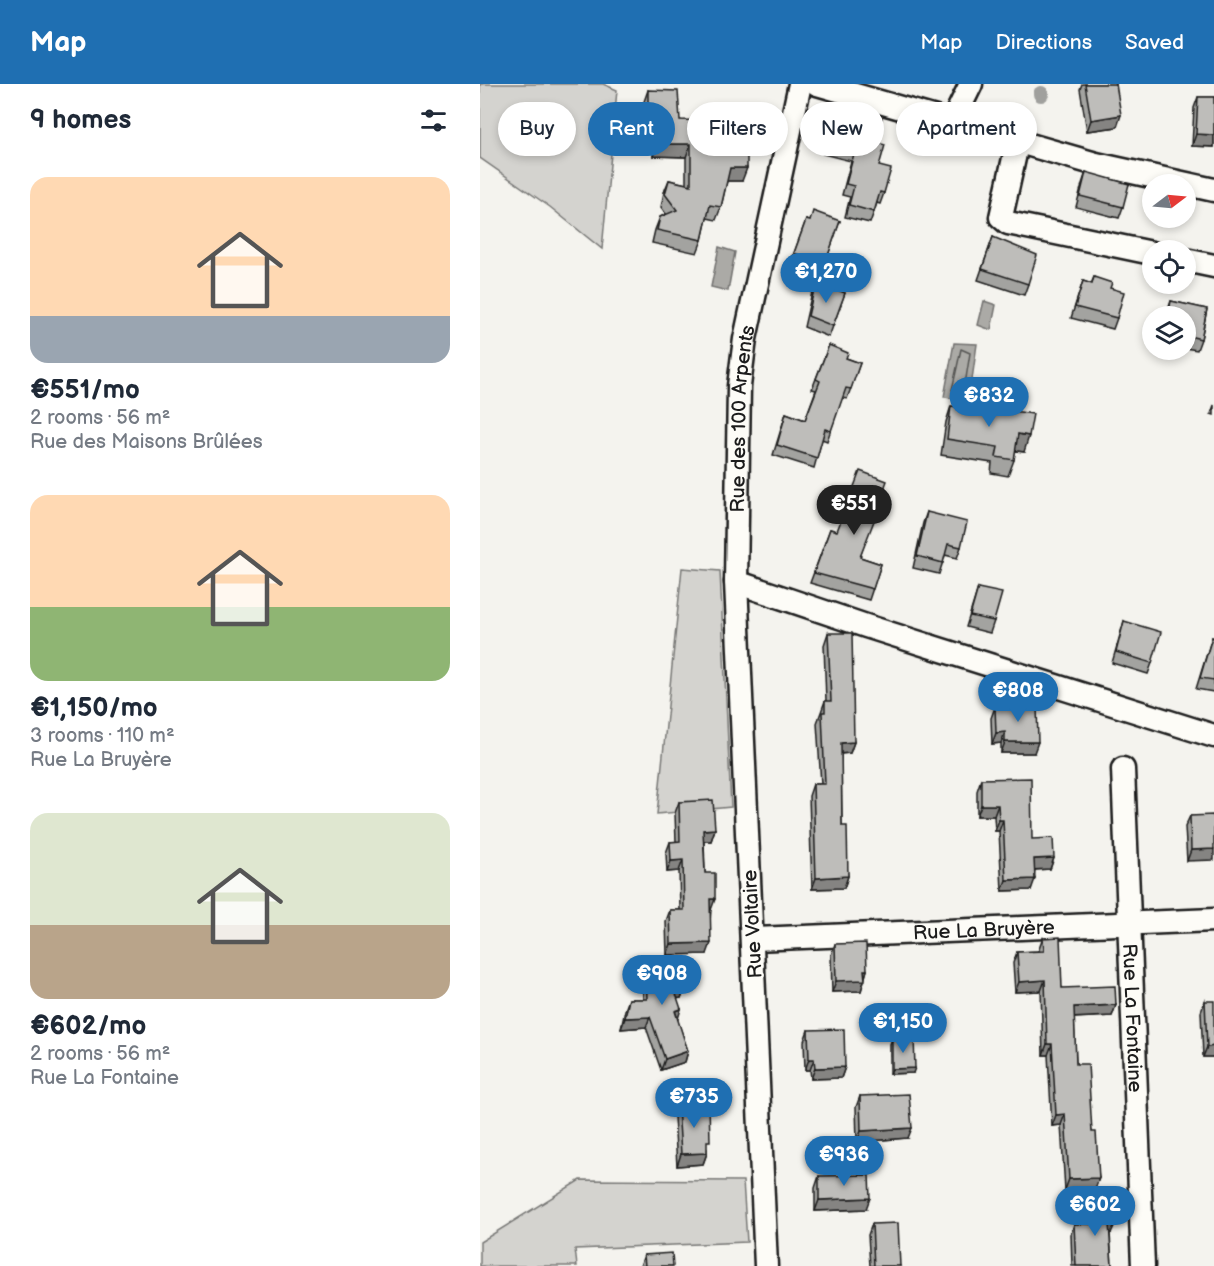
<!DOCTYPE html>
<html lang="en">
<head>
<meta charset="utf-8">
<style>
	:root { --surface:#fff; --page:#f6f6f7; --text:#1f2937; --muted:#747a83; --accent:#1f6fb2 }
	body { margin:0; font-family:"Balsamiq Sans",sans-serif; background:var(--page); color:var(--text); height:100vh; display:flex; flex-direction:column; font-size:22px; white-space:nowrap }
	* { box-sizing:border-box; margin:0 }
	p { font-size:20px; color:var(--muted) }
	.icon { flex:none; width:33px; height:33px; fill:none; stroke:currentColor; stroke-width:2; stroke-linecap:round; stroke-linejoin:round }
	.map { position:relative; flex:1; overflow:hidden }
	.drawer { display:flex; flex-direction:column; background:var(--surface); width:480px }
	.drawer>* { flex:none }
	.guide { position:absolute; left:18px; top:18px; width:570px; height:54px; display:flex; gap:12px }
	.needle { width:39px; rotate:74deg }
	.controls { position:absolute; left:662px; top:90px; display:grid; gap:12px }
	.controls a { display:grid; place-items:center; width:54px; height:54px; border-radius:50%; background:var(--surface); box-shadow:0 3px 9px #0003; font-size:30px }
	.price { position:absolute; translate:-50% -51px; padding:0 14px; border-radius:21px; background:var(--accent); color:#fff; font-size:20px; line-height:39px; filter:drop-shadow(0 2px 3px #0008) }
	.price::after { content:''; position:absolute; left:50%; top:36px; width:18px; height:14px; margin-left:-9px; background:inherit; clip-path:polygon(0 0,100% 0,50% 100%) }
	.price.current { background:#222; color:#fff }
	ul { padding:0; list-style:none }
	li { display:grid; align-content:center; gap:12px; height:318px; padding:0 30px }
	li span { display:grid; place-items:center; height:186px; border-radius:18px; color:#555 }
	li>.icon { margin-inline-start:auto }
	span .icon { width:108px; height:108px; fill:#fffc; stroke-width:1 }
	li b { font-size:26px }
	h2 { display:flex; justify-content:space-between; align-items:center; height:72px; padding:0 30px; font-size:26px }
	.pill { padding:0 21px; border-radius:27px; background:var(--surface); box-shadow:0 3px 9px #0003; font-size:21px; line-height:54px }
	.pill.current { background:var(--accent); color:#fff }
	header { display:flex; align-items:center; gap:36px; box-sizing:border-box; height:84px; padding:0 30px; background:var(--accent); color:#fff }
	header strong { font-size:28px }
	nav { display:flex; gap:33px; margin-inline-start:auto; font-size:21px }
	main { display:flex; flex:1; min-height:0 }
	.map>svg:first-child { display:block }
	.green { fill:#d4d3cf; stroke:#787876; stroke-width:1.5 }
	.water { fill:#abaaa6; stroke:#72716f; stroke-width:1.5 }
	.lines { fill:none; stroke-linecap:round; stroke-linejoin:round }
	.shore { stroke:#555553; stroke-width:1.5 }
	.minor-casing { stroke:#1c1c1c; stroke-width:27 }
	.minor { stroke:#fdfcf7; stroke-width:22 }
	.tree { fill:#a0a09d }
	.wall { fill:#a3a3a0; stroke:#1c1c1c; stroke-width:1.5 }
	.shaded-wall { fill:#858482; stroke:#1c1c1c; stroke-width:1.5 }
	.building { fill:#bebdba; stroke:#1c1c1c; stroke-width:1.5 }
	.labels { text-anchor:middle; stroke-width:4.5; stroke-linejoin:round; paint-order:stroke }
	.street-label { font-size:20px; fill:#1c1c1c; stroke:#fdfcf7 }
</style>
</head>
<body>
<header>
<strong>Map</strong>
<nav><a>Map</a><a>Directions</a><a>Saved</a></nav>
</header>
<main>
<section class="drawer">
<h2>9 homes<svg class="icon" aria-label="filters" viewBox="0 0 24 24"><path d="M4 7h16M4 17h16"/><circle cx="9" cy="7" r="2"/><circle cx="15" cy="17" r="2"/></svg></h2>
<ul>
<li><span style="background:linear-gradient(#ffd9b3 75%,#9aa5b1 0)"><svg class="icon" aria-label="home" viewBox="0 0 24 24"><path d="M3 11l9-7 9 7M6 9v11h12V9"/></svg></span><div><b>€551/mo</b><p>2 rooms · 56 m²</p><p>Rue des Maisons Brûlées</p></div></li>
<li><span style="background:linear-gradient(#ffd9b3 60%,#8fb573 0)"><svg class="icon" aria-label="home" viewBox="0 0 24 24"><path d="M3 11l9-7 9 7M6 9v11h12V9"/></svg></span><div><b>€1,150/mo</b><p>3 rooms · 110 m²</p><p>Rue La Bruyère</p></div></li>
<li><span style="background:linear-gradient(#dfe7d0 60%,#b9a48a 0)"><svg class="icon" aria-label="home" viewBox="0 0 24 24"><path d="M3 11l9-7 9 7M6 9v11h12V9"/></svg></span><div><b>€602/mo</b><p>2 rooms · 56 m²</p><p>Rue La Fontaine</p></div></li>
</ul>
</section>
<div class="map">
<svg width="734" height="1182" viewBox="0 0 734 1182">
	<rect width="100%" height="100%" fill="#f4f3ee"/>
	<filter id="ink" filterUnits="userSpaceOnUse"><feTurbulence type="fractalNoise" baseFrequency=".0167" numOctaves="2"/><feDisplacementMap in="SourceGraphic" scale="12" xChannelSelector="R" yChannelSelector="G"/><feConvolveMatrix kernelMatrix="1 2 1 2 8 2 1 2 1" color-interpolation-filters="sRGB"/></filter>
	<g filter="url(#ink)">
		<g class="green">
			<path d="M0,0H123L137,6L122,165L70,123L0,74Z"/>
			<path d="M202,484L240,487L251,723L177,730Z"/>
			<path d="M100,1096L263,1097L267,1158L95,1165L97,1182H0V1158Z"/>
		</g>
		<g class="water">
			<path d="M239,163L255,168L248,207L231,203Z"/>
			<path d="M504,217L516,221L511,246L498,241Z"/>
			<path d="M474,259L497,260L489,317L464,313Z"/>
		</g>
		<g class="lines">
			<path class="shore" d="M481,265L490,269L484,307L481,310L472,306Z"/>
			<defs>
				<g id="minor">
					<path d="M337,0L616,80L734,106"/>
					<path d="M473,37L491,0"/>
					<path d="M538,56L521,133L528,139L672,169"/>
					<path d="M705,176L734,182"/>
					<path d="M256,498L386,542L734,652"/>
					<path id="s1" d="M643,685L663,1182"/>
					<path id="s2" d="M273,855L734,836"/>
					<path id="s3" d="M286,1182L256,498L259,302L265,255L320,0"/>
				</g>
			</defs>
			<use href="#minor" class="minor-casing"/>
			<use href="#minor" class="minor"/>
		</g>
		<circle class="tree" cx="561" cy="10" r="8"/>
		<g class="wall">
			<path d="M602,0H636L637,43L607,47L600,5Z"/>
			<path d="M168,6L200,36L232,46L262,97H247L241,123L236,136L227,134L222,156L217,169L172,159L175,146L180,133L186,130L181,123L184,108L189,96L206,100V73L173,72V64H159V32Z"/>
			<path d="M718,13H734V63L712,62L714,24Z"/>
			<path d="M376,27L395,58L404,109L400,120L397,119L390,139L365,133L370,113L362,111L371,77L343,70L353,41L370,46Z"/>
			<path d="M606,88L643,123L639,134L596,123L602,100Z"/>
			<path d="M326,136L329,137H360L341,191L310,180Z"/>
			<path d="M513,153L548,200L544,211L498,196Z"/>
			<path d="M614,193L630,204L637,234L633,245L591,234L603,197L611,200Z"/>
			<path d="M336,197L365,209L349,253L324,243L332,208Z"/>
			<path d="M691,217L727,225L721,255L717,266L705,264V232H686Z"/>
			<path d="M349,261L366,274L380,279L367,315L362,314L347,357L342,355L334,384L293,371L306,329L325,336L336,306L332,305Z"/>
			<path d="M485,320L544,368L535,367L534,376L528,392L511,389L512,379L461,371L466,338L471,322L484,324Z"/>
			<path d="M734,321V331L731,330Z"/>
			<path d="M395,428L380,473L401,480L389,516L330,499L350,445L357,447Z"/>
			<path d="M447,428L481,463L477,474L465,471L459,490L433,484L443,439Z"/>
			<path d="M498,504L514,537L510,549L486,543Z"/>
			<path d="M644,537L672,579L668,590L632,579Z"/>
			<path d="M348,549L374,658L370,669L361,670L362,742L368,792L364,804L332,805L329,712L333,700H341L337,639L345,617H346L344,561Z"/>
			<path d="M732,553L734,554V608L716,605Z"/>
			<path d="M515,623L554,669H521V659L512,660L511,634Z"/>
			<path d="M501,695L552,755L574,774L570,785L555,786L551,806L522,807L519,747H515L514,732H497V707Z"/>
			<path d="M199,718L235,745L231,757H224L225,789L231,826L227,870L187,871L186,837L190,826H200L199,787L187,788L186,769L190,758H196L195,729Z"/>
			<path d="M710,732L733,735L707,777L705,743Z"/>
			<path d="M563,854L582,904L636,921L632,932L594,934L596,980L612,1048L619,1094L615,1105L585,1106L581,1041L572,1042L568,971H563L561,907L535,908L533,879L537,868L559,867V865Z"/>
			<path d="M355,860L387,886L381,907L352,908L351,871Z"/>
			<path d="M166,881L205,904L201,914H197V935L208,967L205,978L181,986L166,943L141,945L145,926L149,915H163L162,892Z"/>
			<path d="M725,917L734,973H723L721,928Z"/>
			<path d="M328,946L365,983L361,994L331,995L330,986H325L324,957Z"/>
			<path d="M412,955L433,989L410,990V960Z"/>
			<path d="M380,1012L428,1054L377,1058L376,1023Z"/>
			<path d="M198,1022L227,1065V1069L223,1080L197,1082L194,1033Z"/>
			<path d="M339,1092L386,1125L335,1127V1104Z"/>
			<path d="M613,1118L631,1149H630L632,1182H592L591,1150L594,1140H610V1127Z"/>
			<path d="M392,1140L420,1182H390L388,1151Z"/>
			<path d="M164,1171L193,1182H160Z"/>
		</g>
		<g class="shaded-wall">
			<path d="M641,31L637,43L607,47L611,36Z"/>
			<path d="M716,50L734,51V63L712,62Z"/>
			<path d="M164,51H178L173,64H159Z"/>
			<path d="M178,60H211L206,73L173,72Z"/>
			<path d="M250,84H267L262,97H245Z"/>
			<path d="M538,350L549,352L544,368L532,366Z"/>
			<path d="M525,648L521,659L512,660L516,649Z"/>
			<path d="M374,658L370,669L357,670L361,659Z"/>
			<path d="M525,658H558L554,669H521Z"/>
			<path d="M501,721H518L514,732H497Z"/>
			<path d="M519,736H523L519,747H515Z"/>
			<path d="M235,745L231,757H219L223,746Z"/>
			<path d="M734,765V776L707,777L711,766Z"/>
			<path d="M574,774L570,785L550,786L554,775Z"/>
			<path d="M203,776L199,787L187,788L191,777Z"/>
			<path d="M368,792L364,804L332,805L336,794Z"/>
			<path d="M555,795L551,806L522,807L526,796Z"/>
			<path d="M230,815H235L231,826H226Z"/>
			<path d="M231,859L227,870L187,871L191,860Z"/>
			<path d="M384,886H387L381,907L352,908L356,897Z"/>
			<path d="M565,896L561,907L535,908L539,898Z"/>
			<path d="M194,904H205L201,914L190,915Z"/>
			<path d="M636,921L632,932L590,934L594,923Z"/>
			<path d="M201,925L198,935L195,927Z"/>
			<path d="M170,933L166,943L141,945L145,934Z"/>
			<path d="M567,960H572L568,971H563Z"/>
			<path d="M734,962V973H723L727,963Z"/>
			<path d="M208,967L205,978L181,986L185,975Z"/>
			<path d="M329,975H334L330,986H325Z"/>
			<path d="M365,983L361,994L331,995L335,984Z"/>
			<path d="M435,984L433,989L410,990L412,985Z"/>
			<path d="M585,1030L581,1041L572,1042L576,1031Z"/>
			<path d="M432,1044L428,1054L377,1058L381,1047Z"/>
			<path d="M227,1069L223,1080L197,1082L201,1070Z"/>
			<path d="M619,1094L615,1105L585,1106L589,1095Z"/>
			<path d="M390,1114L386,1125L335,1127L339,1116Z"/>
			<path d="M629,1140H635L631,1149L626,1150Z"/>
		</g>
		<g class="building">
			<path d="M605,0H636L641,31L611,36Z"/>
			<path d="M168,6L198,7L200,36L232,37V46H240V60L267,61V84H250L241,123L230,121L222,156L177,146L180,133L197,126L185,110L189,96L211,101V60H178V51H164V19H168Z"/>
			<path d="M718,13H734V51L716,50Z"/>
			<path d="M376,27L402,34L395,58L405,61L399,82L411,85L404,109L400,108L394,128L369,121L374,102L366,100L375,66L347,58L353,41L370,46Z"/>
			<path d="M606,88L649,100L643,123L600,112Z"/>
			<path d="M333,127L360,137L345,180L314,169L326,136L330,137Z"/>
			<path d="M513,153L557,171L548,200L502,185Z"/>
			<path d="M614,193L632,199L630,204L644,208L637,234L595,223L603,197L612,200Z"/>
			<path d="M336,197L365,209L353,242L328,232Z"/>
			<path d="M691,217L727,225L721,255L705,251V232H688Z"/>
			<path d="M349,261L368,269L366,274L380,279L371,305L366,304L351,347L345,345L337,374L297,361L306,329L325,336L340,297L336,295Z"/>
			<path d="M485,320L553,330L549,352L538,350L534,376L516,373L518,363L467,355L471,322L485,324Z"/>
			<path d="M380,387L407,397L395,428L397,429L380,473L401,480L393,505L334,489L350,445L357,447Z"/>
			<path d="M447,428L487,438L481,463L468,460L463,479L437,472Z"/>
			<path d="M498,504L522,509L514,537L490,532Z"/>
			<path d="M644,537L681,548L672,579L636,568Z"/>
			<path d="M348,549H372L374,658L361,659L362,742H367L368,792L336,794L333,700H345L342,628H345V617H351Z"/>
			<path d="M732,553L734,554V596L720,594Z"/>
			<path d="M557,621L558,658H525V648L516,649L515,623Z"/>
			<path d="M551,694L552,755L573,754L574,774L554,775L555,795L526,796L523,736H519L518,721H501V695Z"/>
			<path d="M233,716L235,745L223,746L225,789H235V815H230L231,859L191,860L190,826H204L203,776L191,777L190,758L200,757L199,718Z"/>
			<path d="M733,731L734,735V765L711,766L710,732Z"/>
			<path d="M580,853L582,904L635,902L636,921L594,923L596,980H608L612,1048H616L619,1094L589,1095L585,1030L576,1031L572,960H567L565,896L539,898L537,868L564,867L563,854Z"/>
			<path d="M386,859L387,886H384L385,896L356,897L355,860Z"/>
			<path d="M204,880L205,904H194L201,925L195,927L208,967L185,975L170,933L145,934L149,915H167L166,881Z"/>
			<path d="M725,917H734V962L727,963Z"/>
			<path d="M364,945L365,983L335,984L334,975H329L328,946Z"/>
			<path d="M434,954L435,984L412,985V955Z"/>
			<path d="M429,1010L432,1044L381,1047L380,1012Z"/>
			<path d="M229,1020L230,1057H227V1069L201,1070L198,1022Z"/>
			<path d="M389,1091L390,1114L339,1116V1092Z"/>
			<path d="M634,1117L635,1140H629L632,1182H596L594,1140H613V1118Z"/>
			<path d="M418,1139L420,1182H394L392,1140Z"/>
			<path d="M192,1169L193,1182H165L164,1171Z"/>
		</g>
	</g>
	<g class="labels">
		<g class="street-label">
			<text dy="7" stroke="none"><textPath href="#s3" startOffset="848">Rue des 100 Arpents</textPath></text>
			<text transform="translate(272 840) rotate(-93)" y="7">Rue Voltaire</text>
			<text dy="7" stroke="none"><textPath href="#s2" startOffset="231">Rue La Bruyère</textPath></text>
			<text dy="7" stroke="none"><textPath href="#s1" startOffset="249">Rue La Fontaine</textPath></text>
		</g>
	</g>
</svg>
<div class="controls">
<a><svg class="needle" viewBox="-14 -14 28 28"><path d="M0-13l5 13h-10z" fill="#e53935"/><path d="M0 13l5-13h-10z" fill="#747a83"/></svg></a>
<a><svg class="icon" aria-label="locate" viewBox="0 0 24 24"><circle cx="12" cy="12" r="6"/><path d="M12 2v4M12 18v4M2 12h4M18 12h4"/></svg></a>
<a><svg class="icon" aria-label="layers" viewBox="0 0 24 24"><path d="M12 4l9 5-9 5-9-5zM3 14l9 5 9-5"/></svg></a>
</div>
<b class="price" style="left:346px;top:220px">€1,270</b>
<b class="price" style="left:509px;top:344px">€832</b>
<b class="price current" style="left:374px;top:452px">€551</b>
<b class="price" style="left:538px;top:639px">€808</b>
<b class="price" style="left:182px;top:922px">€908</b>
<b class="price" style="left:423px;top:970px">€1,150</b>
<b class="price" style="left:214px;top:1045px">€735</b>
<b class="price" style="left:364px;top:1103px">€936</b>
<b class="price" style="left:615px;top:1153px">€602</b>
<div class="guide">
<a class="pill">Buy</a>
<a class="pill current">Rent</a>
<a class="pill">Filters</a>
<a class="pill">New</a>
<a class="pill">Apartment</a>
</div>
</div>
</main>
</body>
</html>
